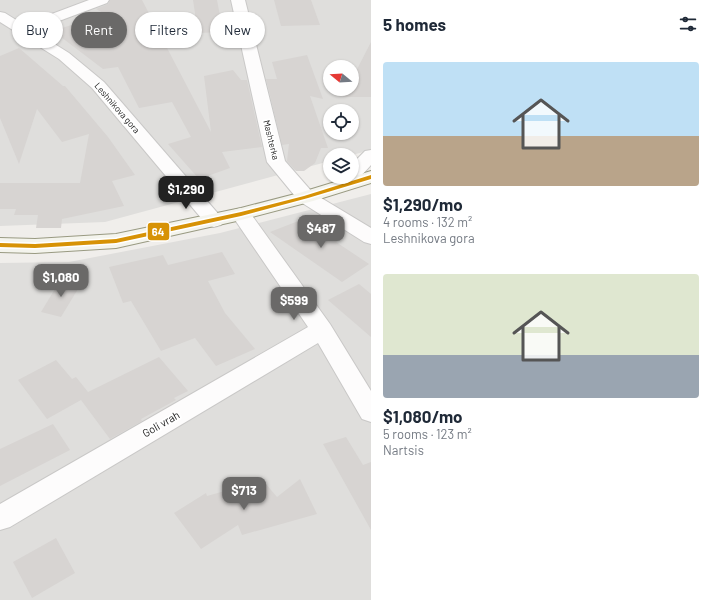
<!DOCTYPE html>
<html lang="en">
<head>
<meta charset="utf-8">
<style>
	:root { --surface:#fff; --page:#f2f2f3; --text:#1f2937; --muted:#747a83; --accent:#6a6968 }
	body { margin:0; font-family:Barlow,sans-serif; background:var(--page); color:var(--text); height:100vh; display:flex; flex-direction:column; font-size:15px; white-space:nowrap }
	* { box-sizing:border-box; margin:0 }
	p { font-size:13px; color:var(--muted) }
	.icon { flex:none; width:22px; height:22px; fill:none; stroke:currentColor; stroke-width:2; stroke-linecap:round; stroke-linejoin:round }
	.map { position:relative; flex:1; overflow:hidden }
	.sheet { display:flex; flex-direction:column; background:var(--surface); width:340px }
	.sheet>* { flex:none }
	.top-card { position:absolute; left:12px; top:12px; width:299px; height:36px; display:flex; gap:8px }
	.needle { width:26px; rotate:288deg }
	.fabs { position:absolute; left:323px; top:60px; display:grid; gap:8px }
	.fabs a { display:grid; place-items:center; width:36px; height:36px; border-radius:50%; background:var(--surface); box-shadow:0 1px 3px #0004; font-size:20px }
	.price { position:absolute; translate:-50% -34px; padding:0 9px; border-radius:8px; background:var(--accent); color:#fff; font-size:13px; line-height:26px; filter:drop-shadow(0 1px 2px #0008) }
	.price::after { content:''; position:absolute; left:50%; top:24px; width:12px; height:9px; margin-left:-6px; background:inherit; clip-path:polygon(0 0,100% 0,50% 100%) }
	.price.active { background:#222; color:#fff }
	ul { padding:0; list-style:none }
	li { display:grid; align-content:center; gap:8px; height:212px; padding:0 12px }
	li span { display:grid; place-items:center; height:124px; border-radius:4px; color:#555 }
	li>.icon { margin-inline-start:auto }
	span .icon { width:72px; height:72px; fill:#fffc; stroke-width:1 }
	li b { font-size:17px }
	h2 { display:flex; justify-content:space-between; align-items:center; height:48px; padding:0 12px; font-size:17px }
	.chip { padding:0 14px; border-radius:18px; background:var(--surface); box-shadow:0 1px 3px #0004; font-size:14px; line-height:36px }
	.chip.active { background:var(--accent); color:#fff }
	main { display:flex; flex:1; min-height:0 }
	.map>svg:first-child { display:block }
	.residential { fill:#dfdedc; fill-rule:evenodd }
	.building { fill:#d7d4d2 }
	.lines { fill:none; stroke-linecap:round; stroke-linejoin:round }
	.minor-casing { stroke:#c9c8c7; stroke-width:2 }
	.tertiary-casing { stroke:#c9c8c7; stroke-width:2 }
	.secondary-casing { stroke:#999a82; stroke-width:2 }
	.minor { fill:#fdfcfc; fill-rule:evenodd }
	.tertiary { fill:#fdfcfc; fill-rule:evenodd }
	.secondary { fill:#f4f4ed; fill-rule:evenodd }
	.bus-1-casing { stroke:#fff; stroke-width:3 }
	.bus-1 { fill:#d79205; fill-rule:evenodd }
	.labels { text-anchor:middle; stroke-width:4; stroke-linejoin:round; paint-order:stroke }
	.far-street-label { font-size:9px; fill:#222; stroke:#fff }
	.street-label { font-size:11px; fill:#222; stroke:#fff }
	.line-badge { stroke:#fff; stroke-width:1.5 }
	.badge-label { font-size:11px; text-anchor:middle; font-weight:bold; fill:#fff }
</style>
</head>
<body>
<main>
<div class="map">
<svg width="371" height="600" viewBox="0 0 371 600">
	<rect width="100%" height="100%" fill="#f0eeeb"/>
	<g class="residential">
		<path d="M0,0H371V150L352,155H330V161L105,222L0,226ZM330,67H352V89H330ZM330,111H352V133H330Z"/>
		<path d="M371,194V600H0V263L69,262L220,233Z"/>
	</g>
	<g class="building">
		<path d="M110,0H142L211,132L204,76L233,70L241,80H247L262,147L222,152L230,168L199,179L168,144L191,137L172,102L139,108L118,67L103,69L53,31L105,14L96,9L108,4Z"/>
		<path d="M193,0H217L223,32L198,33Z"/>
		<path d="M274,0H311L320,25L281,26Z"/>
		<path d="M371,42V97H343L347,89H352V79Z"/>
		<path d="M19,48L63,86H65L108,137L135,175L112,181L124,206L62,219L61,228H36L38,215H14L16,209H0V183H80L89,134L62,142L37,109L19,164L0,118V56Z"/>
		<path d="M307,55L323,99L310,96L328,148H321L315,163L304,171H296L287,161L289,144L282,145L266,79H277L272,62Z"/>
		<path d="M306,218L339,240L336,242L369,264L342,282L270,232Z"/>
		<path d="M222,252L235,274L208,281L225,313L255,349L216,366L195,338L161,351L131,301L123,303L109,267L163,255L168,265Z"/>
		<path d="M61,279L81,284L61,317L41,312Z"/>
		<path d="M359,284L371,294V337L328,300Z"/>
		<path d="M159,357L188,391L174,398L176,400L141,419L142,421L110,439L81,400L47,419L18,380L56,360L72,379L76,377L88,392Z"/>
		<path d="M53,424L70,450L0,486V449Z"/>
		<path d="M346,437L363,465L371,462V530L323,444Z"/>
		<path d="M260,477L277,497L300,479L317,514L242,535L238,525L201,549L174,513L206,493L207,496L246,485L244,481Z"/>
		<path d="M56,538L75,573L32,598L13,562Z"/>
	</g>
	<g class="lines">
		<defs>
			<g id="minor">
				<path d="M89,0H109L107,3L27,33L22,34L17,33L15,30L17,27Z"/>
				<path d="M231,0H245L285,161L313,193L371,228V244L364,242L299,201L267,162Z"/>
				<path d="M371,150V165C363,174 358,181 345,178L352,177V164L365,151Z"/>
				<path d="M241,208L248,210L330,324L371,391V422L362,419L318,343L10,527L0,530V504L308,327L231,214L234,210Z"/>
			</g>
			<path id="tertiary" d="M0,12L5,13L69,53L104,82L221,217L224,221L221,225L214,227L207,225L92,88L59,59L0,22Z"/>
			<path id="secondary" d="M371,171V183L313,201L241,220L116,248L35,253L0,252V238L35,239L116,234L241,208L299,193Z"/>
		</defs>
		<use href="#minor" class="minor-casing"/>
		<use href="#tertiary" class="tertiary-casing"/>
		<use href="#secondary" class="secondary-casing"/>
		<use href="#minor" class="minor"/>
		<use href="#tertiary" class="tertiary"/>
		<use href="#secondary" class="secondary"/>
		<defs>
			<path id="bus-1" d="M371,175V179L308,198L241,216L116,243L35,248L0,247V243L35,244L116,239L241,212L304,196Z"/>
		</defs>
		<use href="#bus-1" class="bus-1-casing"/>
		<use href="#bus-1" class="bus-1"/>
	</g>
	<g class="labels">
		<g class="far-street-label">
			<text transform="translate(117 108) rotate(49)" y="3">Leshnikova gora</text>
			<text transform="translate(271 140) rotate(76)" y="3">Mashterka</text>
		</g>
		<g class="street-label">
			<text transform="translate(161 424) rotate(-30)" y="4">Goli vrah</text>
		</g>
	</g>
	<rect class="line-badge" x="147" y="222" width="23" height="19" rx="4" fill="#d79205"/>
	<g class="badge-label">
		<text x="158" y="236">64</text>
	</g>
</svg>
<div class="fabs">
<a><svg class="needle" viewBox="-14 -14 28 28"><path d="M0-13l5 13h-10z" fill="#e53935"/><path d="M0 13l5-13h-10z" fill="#747a83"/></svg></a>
<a><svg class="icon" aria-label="locate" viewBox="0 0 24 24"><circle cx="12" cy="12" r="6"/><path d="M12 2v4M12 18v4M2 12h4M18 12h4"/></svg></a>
<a><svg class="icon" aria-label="layers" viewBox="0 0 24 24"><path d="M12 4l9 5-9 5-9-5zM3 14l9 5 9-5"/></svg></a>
</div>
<b class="price active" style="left:186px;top:210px">$1,290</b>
<b class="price" style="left:321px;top:249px">$487</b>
<b class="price" style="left:61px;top:298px">$1,080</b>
<b class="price" style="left:294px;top:321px">$599</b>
<b class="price" style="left:244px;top:511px">$713</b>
<div class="top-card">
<a class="chip">Buy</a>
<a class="chip active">Rent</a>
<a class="chip">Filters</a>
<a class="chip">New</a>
</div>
</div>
<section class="sheet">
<h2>5 homes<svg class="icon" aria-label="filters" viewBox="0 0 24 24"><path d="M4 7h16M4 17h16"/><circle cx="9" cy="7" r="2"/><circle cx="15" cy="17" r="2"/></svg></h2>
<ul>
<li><span style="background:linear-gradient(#bfe0f5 60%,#b9a48a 0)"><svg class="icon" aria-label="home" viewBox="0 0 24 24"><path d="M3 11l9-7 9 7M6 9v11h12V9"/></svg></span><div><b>$1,290/mo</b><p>4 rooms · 132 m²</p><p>Leshnikova gora</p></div></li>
<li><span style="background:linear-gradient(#dfe7d0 65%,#9aa5b1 0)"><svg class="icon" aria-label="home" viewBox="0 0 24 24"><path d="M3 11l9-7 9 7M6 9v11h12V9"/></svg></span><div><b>$1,080/mo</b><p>5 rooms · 123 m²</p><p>Nartsis</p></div></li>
</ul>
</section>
</main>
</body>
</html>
